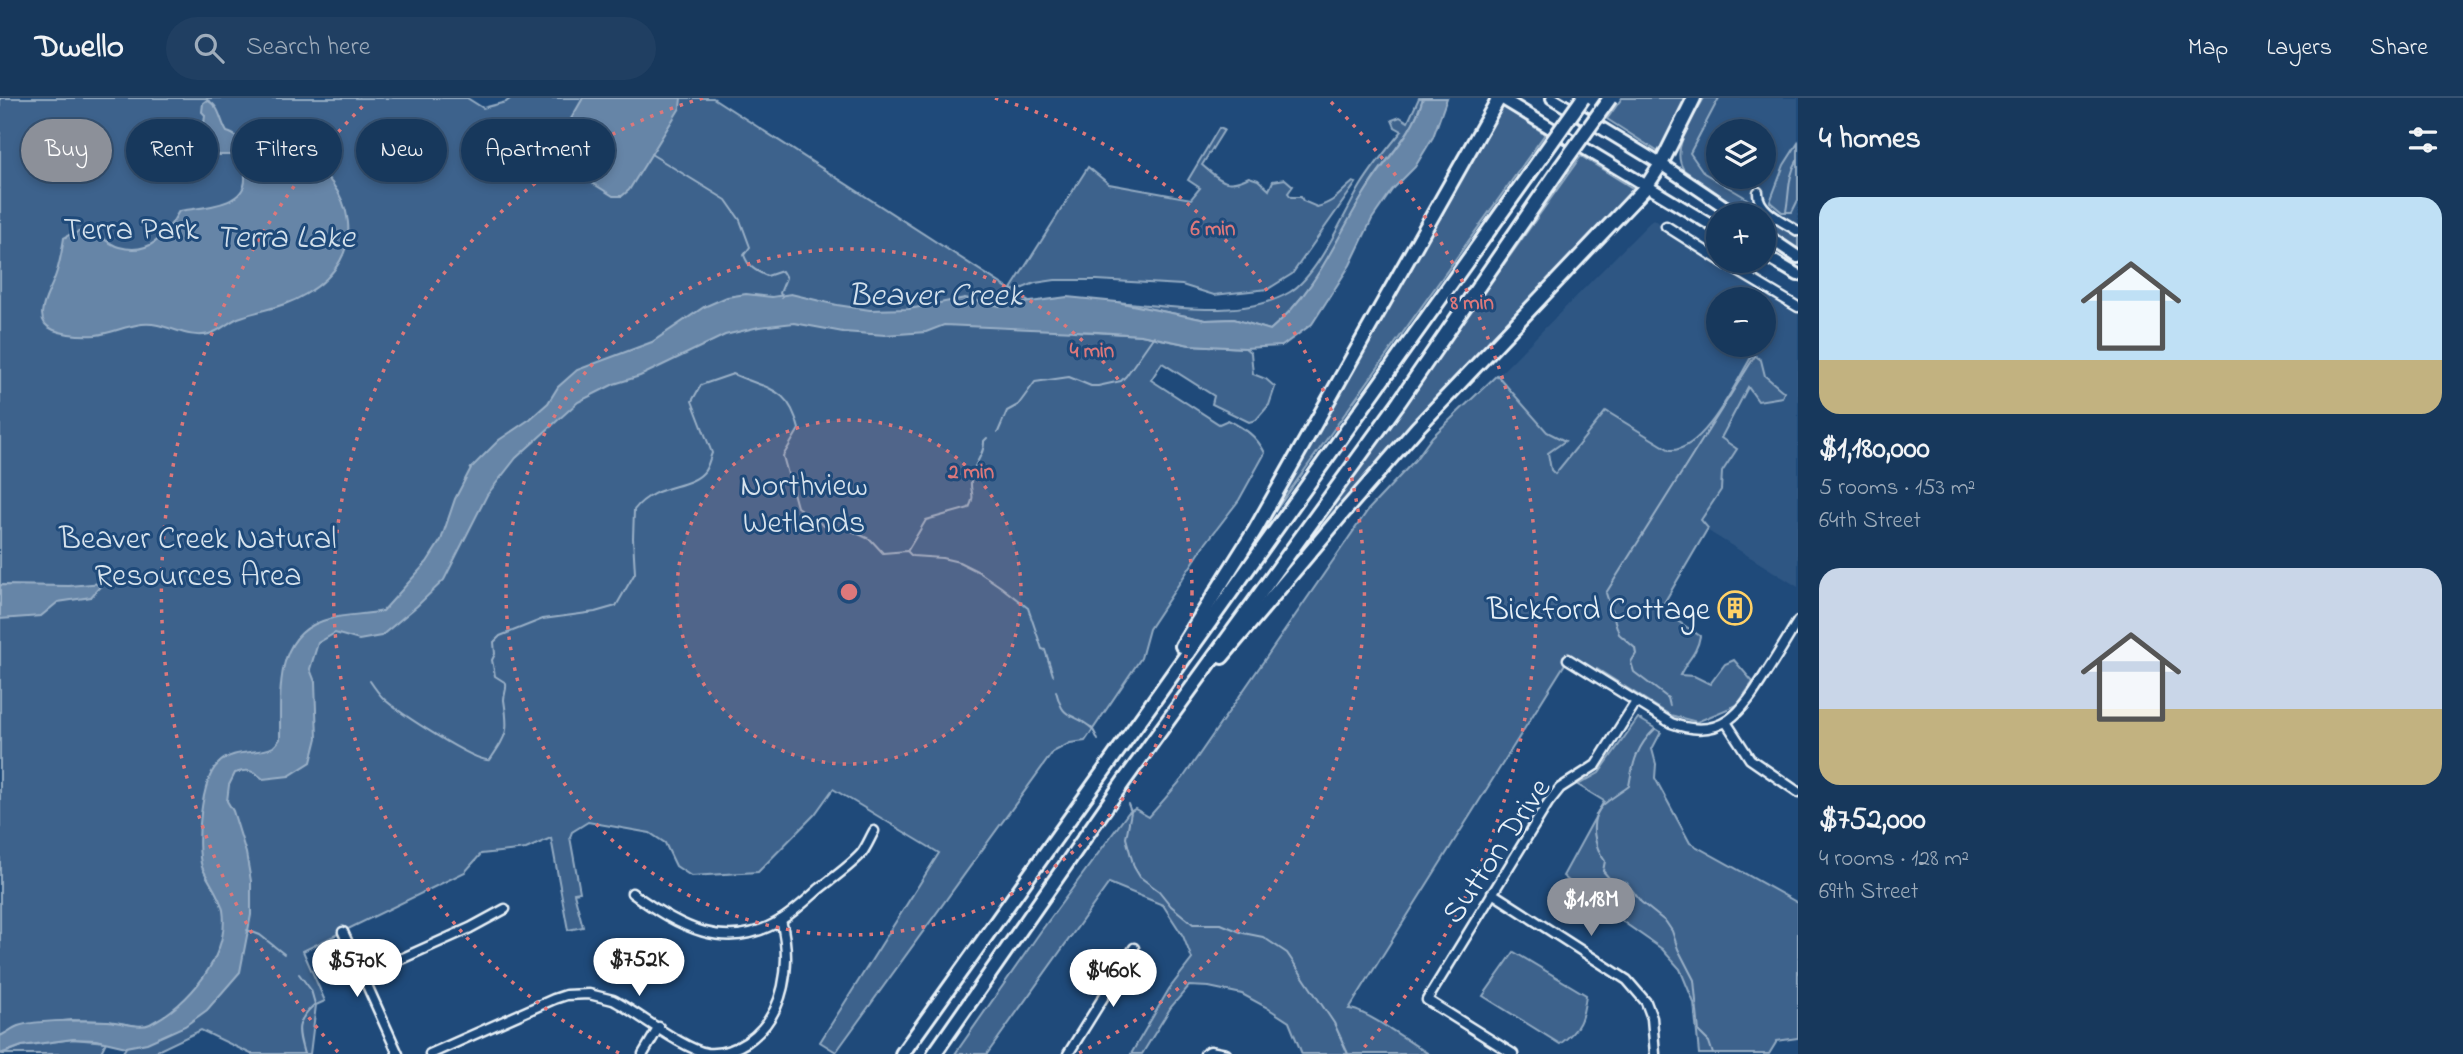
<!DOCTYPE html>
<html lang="en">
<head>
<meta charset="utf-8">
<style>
	:root { --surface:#17385c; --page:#203f62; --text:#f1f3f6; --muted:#9eacbb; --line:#365272; --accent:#8c9099 }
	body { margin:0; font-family:"Indie Flower",sans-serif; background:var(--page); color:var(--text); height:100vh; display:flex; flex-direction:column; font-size:26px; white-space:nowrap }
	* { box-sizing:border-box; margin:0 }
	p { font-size:23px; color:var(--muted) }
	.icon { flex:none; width:38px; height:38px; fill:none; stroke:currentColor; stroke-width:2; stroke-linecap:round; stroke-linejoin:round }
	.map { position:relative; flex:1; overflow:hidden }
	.sheet { display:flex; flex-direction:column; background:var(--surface); width:665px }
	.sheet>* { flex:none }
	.guide { position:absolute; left:21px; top:21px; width:665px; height:63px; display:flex; gap:14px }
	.buttons { position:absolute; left:1706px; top:21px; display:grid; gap:14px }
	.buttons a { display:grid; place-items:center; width:70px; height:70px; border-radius:50%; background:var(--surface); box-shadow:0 4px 10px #0003,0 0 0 2px var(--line); font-size:35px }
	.price { position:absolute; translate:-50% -60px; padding:0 16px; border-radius:24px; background:#fff; color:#222; font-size:23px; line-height:46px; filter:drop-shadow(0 2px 4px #0008) }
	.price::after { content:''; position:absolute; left:50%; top:42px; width:21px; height:16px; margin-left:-10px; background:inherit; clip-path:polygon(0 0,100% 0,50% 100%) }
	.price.current { background:var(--accent); color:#fff }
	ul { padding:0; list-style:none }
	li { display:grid; align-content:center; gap:14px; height:371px; padding:0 21px }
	li span { display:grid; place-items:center; height:217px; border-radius:21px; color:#555 }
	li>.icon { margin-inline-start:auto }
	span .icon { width:126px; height:126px; fill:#fffc; stroke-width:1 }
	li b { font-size:30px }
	h2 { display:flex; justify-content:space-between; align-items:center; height:84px; padding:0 21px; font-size:30px }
	.chip { padding:0 24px; border-radius:32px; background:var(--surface); box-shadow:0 4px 10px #0003,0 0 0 2px var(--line); font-size:24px; line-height:63px }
	.chip.current { background:var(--accent); color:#fff }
	header { display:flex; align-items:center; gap:42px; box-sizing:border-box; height:98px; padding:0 35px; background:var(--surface); border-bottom:2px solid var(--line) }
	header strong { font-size:33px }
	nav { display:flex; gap:38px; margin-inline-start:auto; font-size:24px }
	.search { width:490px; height:63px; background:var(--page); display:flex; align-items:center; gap:18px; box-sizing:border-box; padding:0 24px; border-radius:38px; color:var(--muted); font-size:26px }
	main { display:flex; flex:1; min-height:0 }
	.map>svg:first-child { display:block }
	.built { fill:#2e5683; fill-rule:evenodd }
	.green { fill:#3c628c; stroke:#92aac2; stroke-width:2 }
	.water { fill:#6685a7; stroke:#9ab0c7; stroke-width:2 }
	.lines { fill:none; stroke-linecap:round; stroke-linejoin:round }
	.stream { stroke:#9ab0c7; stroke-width:2 }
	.minor-casing { stroke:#e8f1f8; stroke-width:13 }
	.major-casing { stroke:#e8f1f8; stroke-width:16 }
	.highway-casing { stroke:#e8f1f8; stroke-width:18 }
	.minor { stroke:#1f4a7a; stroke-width:8 }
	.major { stroke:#1f4a7a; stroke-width:10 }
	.highway { stroke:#1f4a7a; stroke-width:12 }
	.highway-bridge-casing { stroke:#e8f1f8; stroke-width:18; stroke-linecap:butt }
	.highway-bridge { stroke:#1f4a7a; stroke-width:12 }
	.ring { fill:none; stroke:#dd787b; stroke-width:3.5; stroke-dasharray:3.5 7 }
	.labels { text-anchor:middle; stroke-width:6; stroke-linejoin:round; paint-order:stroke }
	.park-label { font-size:32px; fill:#d7e3ed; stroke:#1f4a7a }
	.poi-label { font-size:32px; fill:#e8f1f8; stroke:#1f4a7a; text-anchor:end }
	.street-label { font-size:32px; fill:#e8f1f8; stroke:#1f4a7a }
	.water-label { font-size:33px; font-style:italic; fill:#d4e1ec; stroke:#1f4a7a }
	.centre { fill:#dd787b; stroke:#1f4a7a; stroke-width:3.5 }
	.ring-label { font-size:21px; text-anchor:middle; font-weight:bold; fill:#dd787b; stroke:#1f4a7a; stroke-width:6; stroke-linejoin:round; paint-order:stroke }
</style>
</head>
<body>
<header>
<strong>Dwello</strong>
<div class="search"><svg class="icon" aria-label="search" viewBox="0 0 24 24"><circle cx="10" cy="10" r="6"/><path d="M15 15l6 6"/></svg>Search here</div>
<nav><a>Map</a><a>Layers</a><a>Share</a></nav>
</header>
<main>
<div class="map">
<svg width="1798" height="956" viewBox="0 0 1798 956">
	<rect width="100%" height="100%" fill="#1f4a7a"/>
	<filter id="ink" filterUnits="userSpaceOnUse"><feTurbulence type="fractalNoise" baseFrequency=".0143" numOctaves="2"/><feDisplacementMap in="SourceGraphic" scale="14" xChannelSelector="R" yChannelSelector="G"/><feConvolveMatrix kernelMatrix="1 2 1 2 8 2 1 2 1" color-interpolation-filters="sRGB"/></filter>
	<g filter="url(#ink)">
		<g class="built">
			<path d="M1719,0H1798V133L1704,74L1690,54ZM1718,33H1764V79H1718Z"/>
			<path d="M1653,121L1798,209V489L1689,421L1605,313L1539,396L1442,334ZM1718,201H1764V247H1718Z"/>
		</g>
		<g class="green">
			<path d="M0,0H467L483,10L506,4L511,0H713L1074,233L1141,237L1190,247L1245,250L1251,255L1253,276L1266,281L1275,289L1269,307L1256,322L1249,324L1212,306L1214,298L1162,265L1151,282L1219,326L1228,322C1245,331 1256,337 1265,355L1239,402L1206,445L1149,531L1141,560L1085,643L1070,645L1053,654L836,954L820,944L939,755L833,691L815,716L758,774L691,778L676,768L665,745L650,735L588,724L572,734L570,739L580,794L574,795L583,829L568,832L551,740L526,751L481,756L465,774L303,853L325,903L316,907L310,956H251L201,932L157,953L155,956H122L139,928L105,923L71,922L19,928L0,938Z"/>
			<path d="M1419,0H1423C1413,36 1389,56 1370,86C1337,139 1319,191 1270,232L1234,221L1206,222L1117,204C1167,208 1244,222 1290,194C1318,177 1343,118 1360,89C1372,69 1387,51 1402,33L1395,29L1392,22L1400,19L1408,24Z"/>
			<path d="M1622,0H1687L1660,55L1607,21Z"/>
			<path d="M1704,0H1719L1690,55L1704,75L1743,98L1798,139V154L1764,127V117H1749L1684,72C1669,51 1694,19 1704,0Z"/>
			<path d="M1501,7L1545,36L1261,433L1467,67Z"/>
			<path d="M1219,30L1224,32L1202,67C1220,82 1226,91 1249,79L1258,82L1269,92L1273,83L1285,81L1293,88L1288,95L1291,99H1301L1303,103L1317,109C1337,103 1338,96 1353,84L1356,85L1292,176L1268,191L1214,197L1182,187L1097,182H1055L1035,185L1016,193L1011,191L1088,69L1109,86L1191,101L1200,90L1188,82Z"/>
			<path d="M1798,45V102L1792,114H1782L1770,104L1784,67Z"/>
			<path d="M1581,58L1634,91C1520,214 1401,331 1297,462L1294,461Z"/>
			<path d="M1753,256L1761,262L1765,278L1784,294L1782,299L1758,303L1748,289L1721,340L1737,351L1722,374L1721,392L1701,422L1708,430L1657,517L1670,518L1700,538C1697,556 1687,562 1680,577L1694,578L1710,586L1725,566L1734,562L1753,584L1737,607L1697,624L1670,617L1597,571L1593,577L1568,561L1349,911C1364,911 1412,946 1429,956H1302L1289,924L1266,909L1242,896L1209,889L1189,888L1171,909L1142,956H1131L1169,891L1192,861L1183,838L1163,807L1109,785L987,956H955L1041,833L1128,715L1135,711L1149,719L1183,680L1368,412L1415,362L1432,339L1497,277L1547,334L1565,343L1548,355L1551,372L1555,376L1606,313L1670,352C1704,354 1737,282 1753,256Z"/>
			<path d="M1638,620L1661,634L1652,651L1656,666L1655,680L1690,745L1798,805V940L1777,943L1769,956H1699L1694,905L1680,871L1662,851L1586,798L1563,778L1604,703L1578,687L1599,675Z"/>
			<path d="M1514,854L1586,897C1583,921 1580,931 1560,946L1483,898Z"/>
			<path d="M73,941L106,944L100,956H2L22,948Z"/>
		</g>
		<g class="water">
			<path d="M583,0H681L680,10L629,92L622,98H613L554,61L553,52Z"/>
			<path d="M1423,0H1447L1433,39L1415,69L1392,92L1372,121L1350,167L1312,226L1282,248L1245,250L1190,247L1141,237L1098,234L944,227L926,234L885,237L843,234L794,225L759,229L725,237L640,278L614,286L578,304L516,360L487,397L444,482L417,508L381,538L359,542L335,535L318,545L310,571L315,584L317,640L311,664L289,678L263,681C253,672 248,671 235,675L229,687L227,703L233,713L246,755L251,783V817L240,874L207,912L185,928L147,945L126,949L96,942L73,941L22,948L0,956V938C6,936 12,930 18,928C35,922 90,922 108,923C120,924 140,931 150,926C188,907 230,858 223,812C220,798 208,783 202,769C195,748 201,682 218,666C233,650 259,657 273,649C276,647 278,644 280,641C281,596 272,535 329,521C346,516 365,517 383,513L427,464L441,442L455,401L471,370L499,342L530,321L548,305L558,289L577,272L652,244L704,209L727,199L746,196L772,199L791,196L837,207L870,212L909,211L965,200L1000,208L1067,199L1117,204L1206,222L1234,221L1270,232C1318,192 1335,141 1367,91C1387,59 1413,37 1423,0Z"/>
			<path d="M207,2C221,9 219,21 227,34C236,36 241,44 250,46C269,50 274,42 296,54C356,88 371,158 306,196C285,209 264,211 241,219C230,222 221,233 209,236C186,242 165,223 142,226C126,228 111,235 96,237C82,238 54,237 45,226C43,223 42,220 42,216C42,204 52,189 56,176C60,165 62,152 64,140L71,136L90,131C100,137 108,146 119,149C150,158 166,137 179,113C201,109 247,109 245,79C245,71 247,65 245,57H219L216,56C213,45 212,34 204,26L205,17L202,14L203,5Z"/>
			<path d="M103,485L91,499L58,504L41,518L0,521V487L69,488Z"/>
		</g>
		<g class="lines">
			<g class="stream">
				<path d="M651,56L726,102L740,122L750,149L744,157C748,169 756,173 767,178L782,173L786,180L780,195L782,199"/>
				<path d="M1786,113C1790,94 1787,79 1798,61"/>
				<path d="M998,334L1007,313L1018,307L1035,284L1069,279L1091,288H1098L1121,283L1126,278L1154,238"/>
				<path d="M908,452L926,422L969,410C976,396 970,396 971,382C972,367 985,357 984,343L987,340"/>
				<path d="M370,583C374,589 379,596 384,601C397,613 475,665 490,662C508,635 509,634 504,602C504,596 507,592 506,585L495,578L492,562L495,556L494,544L500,538L543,521L595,514L616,508L635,475L633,440L634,412C655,385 687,392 703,375C708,370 709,362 712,355L692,303L701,287L733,276C769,292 789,289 799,331L783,358L797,409L824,428L846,430L871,442L883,455L907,453L912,458L942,460L959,464L979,474L1001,489L1028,510L1042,551L1045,552L1053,577"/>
				<path d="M1056,593C1064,624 1069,612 1089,628C1093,630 1096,637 1098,642"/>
				<path d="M1670,608L1668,600L1634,574L1631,564L1636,556L1635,550L1619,536L1606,495L1755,258"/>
				<path d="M1655,631C1637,648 1633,664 1629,688C1620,695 1609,701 1601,709C1588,724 1595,750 1605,763L1603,773L1609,780L1627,785L1641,804L1666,824L1672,833L1678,851L1694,882L1699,934L1709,944L1713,956"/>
				<path d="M1128,706L1131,714L1126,740L1134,769L1140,779L1159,793L1171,808L1193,826H1221L1243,835L1263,839L1287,855L1334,925L1348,956"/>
				<path d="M247,832L260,837L284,856"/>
				<path d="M299,876L311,892L315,906C295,924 297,932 304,956"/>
			</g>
			<defs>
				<g id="minor">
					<path d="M1758,94C1757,113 1784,124 1798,133"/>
					<path d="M1666,128L1718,161"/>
					<path d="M1721,163L1798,209"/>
					<path d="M1568,561L1671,625C1722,644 1742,614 1766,575C1777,558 1787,541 1798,523"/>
					<path d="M1726,624L1750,661L1798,694"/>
					<path d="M632,795C678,828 726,856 781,822C795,813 807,802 819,791C833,780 849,769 861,756C866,750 870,740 874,733"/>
					<path d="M1492,795L1627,882L1646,904L1652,920L1655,956"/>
					<path d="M343,834L398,956"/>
					<path d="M363,878L470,830L505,811"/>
					<path d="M430,956L554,901L566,897L589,896L613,902C638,915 683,951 707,955C722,956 735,952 747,944C786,917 792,865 781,822"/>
					<path d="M643,956L659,929"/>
					<path d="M1068,956L1134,850"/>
					<path d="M1205,956L1210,953L1226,956"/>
					<path d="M1513,956L1427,902L1548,705L1560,690L1596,667L1636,604"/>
				</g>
				<g id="major">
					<path d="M1501,0L1718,131"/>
					<path d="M1552,0L1667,70L1737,117"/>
					<path d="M1764,136L1798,159"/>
					<path d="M1764,157L1798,177"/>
				</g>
				<g id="highway">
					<path d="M1182,548L1255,432L1499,0"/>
					<path d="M1222,559L1343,415L1417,330L1646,89L1661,66L1694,0"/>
					<path d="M902,956L1542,58"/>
					<path d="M934,956L1124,683L1399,304L1560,70"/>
				</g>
			</defs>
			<use href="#minor" class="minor-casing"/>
			<use href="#major" class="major-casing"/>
			<use href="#highway" class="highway-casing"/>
			<use href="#minor" class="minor"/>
			<use href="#major" class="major"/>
			<use href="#highway" class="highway"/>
			<defs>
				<g id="highway-bridge">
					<path d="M1542,58L1583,0"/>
					<path d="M1560,70L1610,0"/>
				</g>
			</defs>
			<use href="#highway-bridge" class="highway-bridge-casing"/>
			<use href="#highway-bridge" class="highway-bridge"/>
		</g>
	</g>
	<circle cx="849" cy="494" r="172" fill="#dd787b" fill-opacity=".12"/>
	<g class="ring">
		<circle cx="849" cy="494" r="172"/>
		<circle cx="849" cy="494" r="343"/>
		<path d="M619 955A515 515 0 0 1 703 0M995 0A515 515 0 0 1 1079 955"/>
		<path d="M338 954A687 687 0 0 1 367 4M1331 4A687 687 0 0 1 1360 954"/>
	</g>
	<defs>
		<symbol id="building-ring" viewBox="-11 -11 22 22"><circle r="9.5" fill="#1f4a7a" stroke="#ffd166" stroke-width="1.5"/><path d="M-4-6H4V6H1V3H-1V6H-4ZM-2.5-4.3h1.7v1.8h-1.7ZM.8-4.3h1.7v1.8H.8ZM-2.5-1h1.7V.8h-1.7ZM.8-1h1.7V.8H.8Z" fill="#ffd166"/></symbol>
	</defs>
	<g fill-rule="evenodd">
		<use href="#building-ring" x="1716" y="491" width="38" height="38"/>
	</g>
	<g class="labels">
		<g class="park-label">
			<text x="131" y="141">Terra Park</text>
			<text x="804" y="397">Northview<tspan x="804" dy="37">Wetlands</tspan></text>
			<text x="198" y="450">Beaver Creek Natural<tspan x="198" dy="37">Resources Area</tspan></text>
		</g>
		<g class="poi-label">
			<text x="1710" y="521">Bickford Cottage</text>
		</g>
		<g class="street-label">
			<text transform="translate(1495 752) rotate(-56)" y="11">Sutton Drive</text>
		</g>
		<g class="water-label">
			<text x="285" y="149">Terra Lake</text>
			<text x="935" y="207">Beaver Creek</text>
		</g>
	</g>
	<circle cx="849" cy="494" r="10" class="centre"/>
	<g class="ring-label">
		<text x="1213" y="137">6 min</text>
		<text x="1472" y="211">8 min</text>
		<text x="1092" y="259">4 min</text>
		<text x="971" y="380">2 min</text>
	</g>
</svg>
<div class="buttons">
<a><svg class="icon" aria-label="layers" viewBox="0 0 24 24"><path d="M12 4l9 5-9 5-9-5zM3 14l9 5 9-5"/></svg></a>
<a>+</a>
<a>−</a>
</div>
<b class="price current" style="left:1591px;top:840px">$1.18M</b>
<b class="price" style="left:639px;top:900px">$752K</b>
<b class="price" style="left:357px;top:901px">$570K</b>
<b class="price" style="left:1113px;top:911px">$460K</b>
<div class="guide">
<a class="chip current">Buy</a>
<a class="chip">Rent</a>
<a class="chip">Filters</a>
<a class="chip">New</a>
<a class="chip">Apartment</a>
</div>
</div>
<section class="sheet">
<h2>4 homes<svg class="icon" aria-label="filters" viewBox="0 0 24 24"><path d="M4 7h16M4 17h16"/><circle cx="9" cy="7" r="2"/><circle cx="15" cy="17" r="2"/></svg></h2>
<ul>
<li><span style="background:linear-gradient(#bfe0f5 75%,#c2b280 0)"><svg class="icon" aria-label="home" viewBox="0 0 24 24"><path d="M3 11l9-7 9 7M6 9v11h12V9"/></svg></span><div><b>$1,180,000</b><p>5 rooms · 153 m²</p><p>64th Street</p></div></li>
<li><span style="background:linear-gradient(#c9d6e8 65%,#c2b280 0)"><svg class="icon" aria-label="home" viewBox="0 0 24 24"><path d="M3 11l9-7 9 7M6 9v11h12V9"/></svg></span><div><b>$752,000</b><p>4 rooms · 128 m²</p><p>69th Street</p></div></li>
</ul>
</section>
</main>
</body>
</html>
